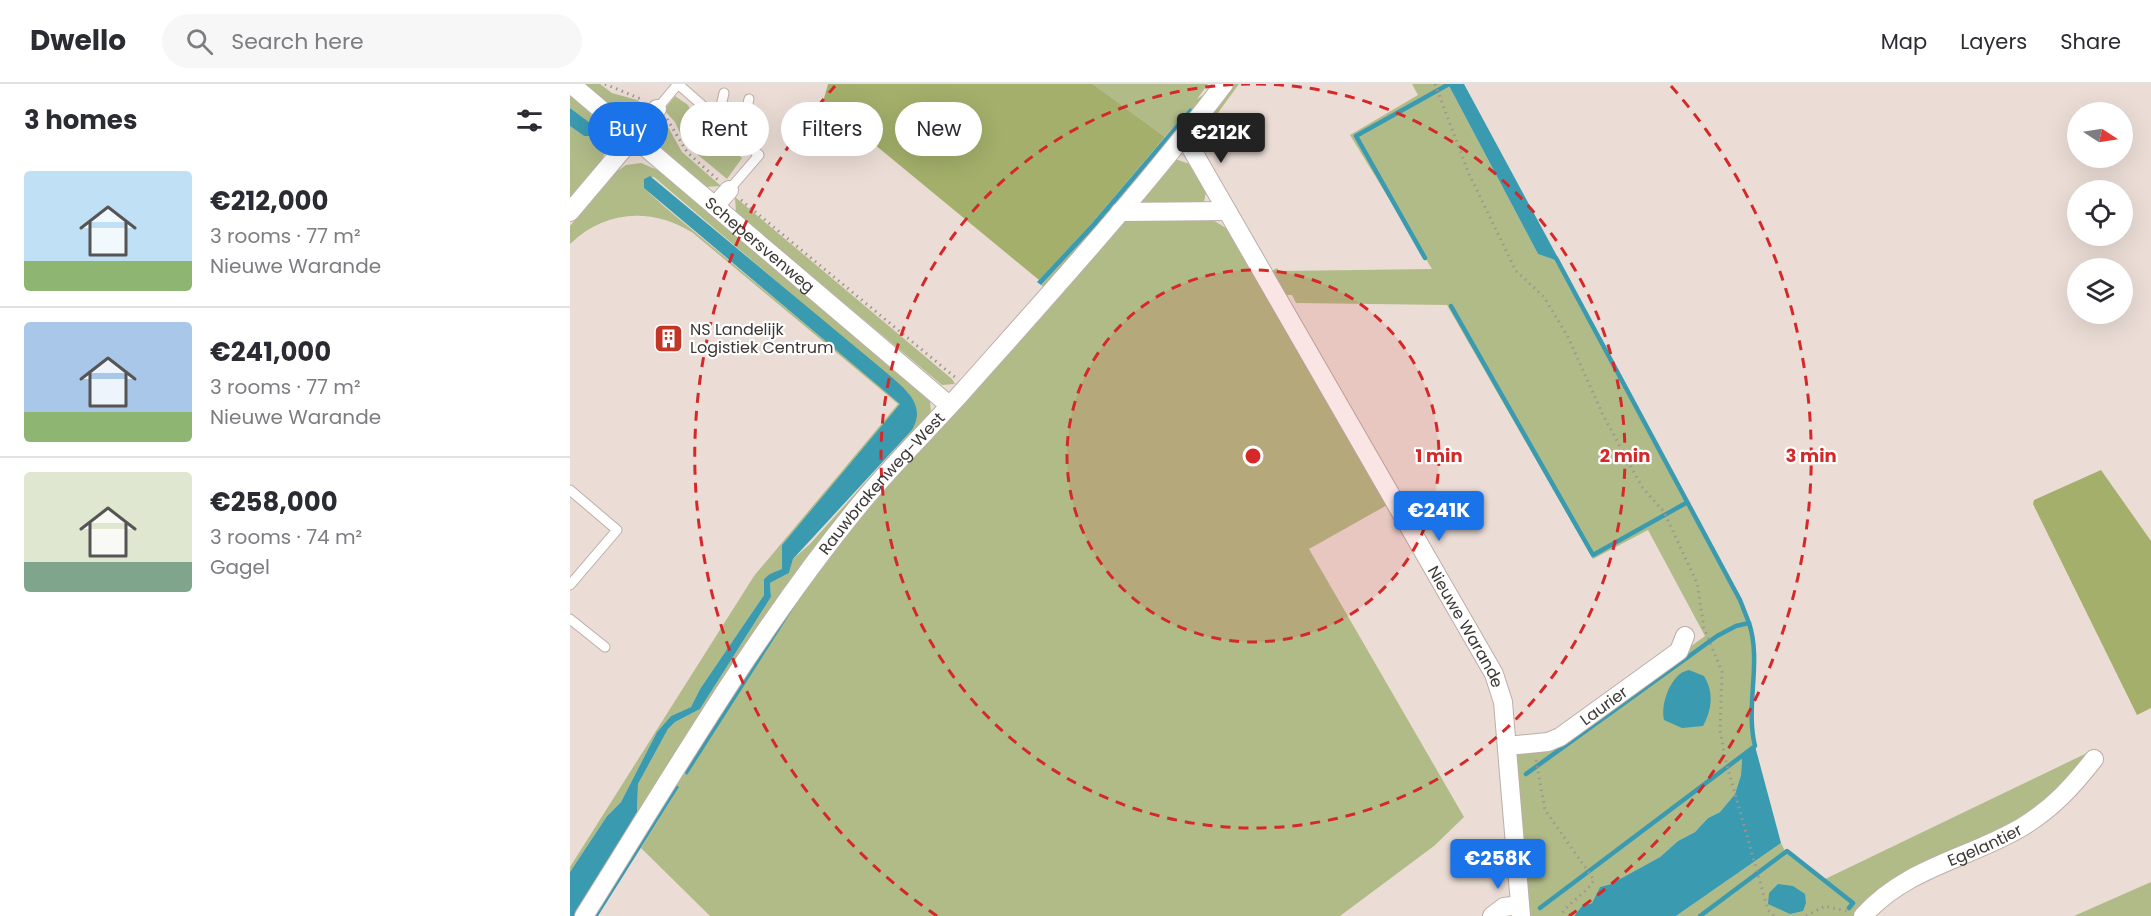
<!DOCTYPE html>
<html lang="en">
<head>
<meta charset="utf-8">
<style>
	:root { --surface:#fff; --page:#f7f7f7; --text:#2b2b33; --muted:#7c7c81; --line:#e1e1e2; --accent:#1a73e8 }
	body { margin:0; font-family:Poppins,sans-serif; background:var(--page); color:var(--text); height:100vh; display:flex; flex-direction:column; font-size:22px; white-space:nowrap }
	* { box-sizing:border-box; margin:0 }
	p { font-size:20px; color:var(--muted) }
	.icon { flex:none; width:33px; height:33px; fill:none; stroke:currentColor; stroke-width:2; stroke-linecap:round; stroke-linejoin:round }
	.map { position:relative; flex:1; overflow:hidden }
	.drawer { display:flex; flex-direction:column; background:var(--surface); width:570px }
	.drawer>* { flex:none }
	.hud { position:absolute; left:18px; top:18px; width:570px; height:54px; display:flex; gap:12px }
	.needle { width:39px; rotate:102deg }
	.controls { position:absolute; left:1497px; top:18px; display:grid; gap:12px }
	.controls a { display:grid; place-items:center; width:66px; height:66px; border-radius:50%; background:var(--surface); box-shadow:0 6px 24px #0002; font-size:30px }
	.price { position:absolute; translate:-50% -51px; padding:0 14px; border-radius:6px; background:var(--accent); color:#fff; font-size:20px; line-height:39px; filter:drop-shadow(0 2px 3px #0008) }
	.price::after { content:''; position:absolute; left:50%; top:36px; width:18px; height:14px; margin-left:-9px; background:inherit; clip-path:polygon(0 0,100% 0,50% 100%) }
	.price.selected { background:#222; color:#fff }
	ul { padding:0; list-style:none }
	li { display:flex; align-items:center; gap:18px; height:150px; padding:0 24px }
	li+li { border-top:2px solid var(--line) }
	li span { display:grid; place-items:center; flex:none; width:168px; height:120px; border-radius:6px; color:#555 }
	li>.icon { margin-inline-start:auto }
	span .icon { width:72px; height:72px; fill:#fffc; stroke-width:1 }
	li b { font-size:26px }
	h2 { display:flex; justify-content:space-between; align-items:center; height:72px; padding:0 24px; font-size:26px }
	.chip { padding:0 21px; border-radius:27px; background:var(--surface); box-shadow:0 6px 24px #0002; font-size:21px; line-height:54px }
	.chip.selected { background:var(--accent); color:#fff }
	header { display:flex; align-items:center; gap:36px; box-sizing:border-box; height:84px; padding:0 30px; background:var(--surface); border-bottom:2px solid var(--line) }
	header strong { font-size:28px }
	nav { display:flex; gap:33px; margin-inline-start:auto; font-size:21px }
	.search { width:420px; height:54px; background:var(--page); display:flex; align-items:center; gap:15px; box-sizing:border-box; padding:0 21px; border-radius:33px; color:var(--muted); font-size:22px }
	main { display:flex; flex:1; min-height:0 }
	.map>svg:first-child { display:block }
	.green { fill:#b1bb88; fill-rule:evenodd }
	.forest { fill:#a3af6a }
	.water { fill:#3a9ab0 }
	.lines { fill:none; stroke-linecap:round; stroke-linejoin:round }
	.stream { stroke:#3a9ab0; stroke-width:4.5 }
	.lane-casing { stroke:#bcaea8; stroke-width:11 }
	.street-casing { stroke:#bcaea8; stroke-width:20 }
	.path { stroke:#a09691; stroke-width:3; stroke-dasharray:1.5 4.5; stroke-linecap:butt }
	.lane { stroke:#fff; stroke-width:9 }
	.street { stroke:#fff; stroke-width:18 }
	.ring { fill:none; stroke:#d62828; stroke-width:3; stroke-dasharray:10 8 }
	.labels { text-anchor:middle; stroke-width:4.5; stroke-linejoin:round; paint-order:stroke }
	.street-label { font-size:16px; fill:#3d3835; stroke:#fff }
	.poi-label { font-size:16px; fill:#3d3835; stroke:#fff; text-anchor:start }
	.centre { fill:#d62828; stroke:#fff; stroke-width:3 }
	.ring-label { font-size:18px; text-anchor:middle; font-weight:bold; fill:#d62828; stroke:#fff; stroke-width:4.5; stroke-linejoin:round; paint-order:stroke }
</style>
</head>
<body>
<header>
<strong>Dwello</strong>
<div class="search"><svg class="icon" aria-label="search" viewBox="0 0 24 24"><circle cx="10" cy="10" r="6"/><path d="M15 15l6 6"/></svg>Search here</div>
<nav><a>Map</a><a>Layers</a><a>Share</a></nav>
</header>
<main>
<section class="drawer">
<h2>3 homes<svg class="icon" aria-label="filters" viewBox="0 0 24 24"><path d="M4 7h16M4 17h16"/><circle cx="9" cy="7" r="2"/><circle cx="15" cy="17" r="2"/></svg></h2>
<ul>
<li><span style="background:linear-gradient(#bfe0f5 75%,#8fb573 0)"><svg class="icon" aria-label="home" viewBox="0 0 24 24"><path d="M3 11l9-7 9 7M6 9v11h12V9"/></svg></span><div><b>€212,000</b><p>3 rooms · 77 m²</p><p>Nieuwe Warande</p></div></li>
<li><span style="background:linear-gradient(#a9c7e8 75%,#8fb573 0)"><svg class="icon" aria-label="home" viewBox="0 0 24 24"><path d="M3 11l9-7 9 7M6 9v11h12V9"/></svg></span><div><b>€241,000</b><p>3 rooms · 77 m²</p><p>Nieuwe Warande</p></div></li>
<li><span style="background:linear-gradient(#dfe7d0 75%,#7fa58c 0)"><svg class="icon" aria-label="home" viewBox="0 0 24 24"><path d="M3 11l9-7 9 7M6 9v11h12V9"/></svg></span><div><b>€258,000</b><p>3 rooms · 74 m²</p><p>Gagel</p></div></li>
</ul>
</section>
<div class="map">
<svg width="1581" height="832" viewBox="0 0 1581 832">
	<rect width="100%" height="100%" fill="#ebddd6"/>
	<g class="green">
		<path d="M12,0H30L42,9L67,16L79,24L71,33L55,36Z"/>
		<path d="M523,0H638L627,15L650,0L477,206L471,201L526,142L624,26L620,24L595,53Z"/>
		<path d="M660,0H669L631,52L636,30Z"/>
		<path d="M842,0H878L968,170L985,176L1174,525L1183,553L1182,651L1185,662L1172,674L1171,691L1165,710L1150,728L1138,734L1125,748L1108,757L1090,773L1041,800L1030,803L1022,819L1012,822L1004,832H958L945,671L950,666L988,659L1135,552L1078,446L1023,475L877,221L726,219L722,211H713L700,188L707,184L709,187L862,185L780,51L848,11Z"/>
		<path d="M0,11C56,59 42,65 0,116V42L14,52H21L24,48L23,41L0,24Z"/>
		<path d="M105,12L118,21L124,33L172,74L157,95L115,60L105,38L94,26Z"/>
		<path d="M89,32L97,41L112,68L151,102L135,103L83,59L81,43Z"/>
		<path d="M602,74L620,80L636,108L634,118L629,120L570,119Z"/>
		<path d="M71,79L90,87L360,315L361,331L270,435L9,832H5L67,728L68,700L98,645L105,638L130,625L201,513L200,499L219,489L223,475L240,460L342,346L339,310L84,93L75,94L74,104L96,124L331,320L212,461V485L194,495V511L130,605L121,623L101,632L87,648L51,718L37,732L0,788V783L184,492L328,320L123,149C82,123 35,126 0,160V142L43,90L56,81Z"/>
		<path d="M165,113L382,295L385,300L372,301L166,129Z"/>
		<path d="M558,135L643,136L659,146L819,420L739,465L894,733L864,762L770,832H140L71,764L109,703L86,726L238,489L546,139ZM229,514L117,690L114,688Z"/>
		<path d="M1517,669L1503,695L1471,723L1286,832H1106L1211,759L1216,769L1253,796Z"/>
		<path d="M1581,798V832H1504Z"/>
	</g>
	<g class="forest">
		<path d="M258,0H523L595,53L522,139L469,196L253,18Z"/>
		<path d="M1531,386L1581,457V624L1567,631L1463,420L1464,416Z"/>
	</g>
	<g class="water">
		<path d="M878,0H894L987,172L985,176L968,170Z"/>
		<path d="M0,24L23,41L25,46L21,52H14L0,42Z"/>
		<path d="M620,24L624,26L526,142L471,201L467,198L522,139Z"/>
		<path d="M80,92L318,290C335,305 357,321 342,346L223,475L219,489L200,499L201,513L130,625L105,638L98,645L68,700L67,728L5,832H0V788L37,732L51,718L87,648L101,632L121,623L130,605L194,511V495L200,490L212,485V461L330,320L74,104V95Z"/>
		<path d="M230,514L117,691L114,688L208,540Z"/>
		<path d="M1119,586L1134,592C1144,609 1142,625 1133,642L1112,644L1094,636C1090,620 1101,589 1119,586Z"/>
		<path d="M1185,662L1211,759L1106,832H1004L1012,822L1022,819L1030,803L1041,800L1090,773L1108,757L1125,748L1138,734L1150,728L1165,710L1171,691L1172,674Z"/>
		<path d="M105,700L109,703L28,832H23Z"/>
		<path d="M1208,800L1223,802L1235,810L1236,819L1233,827L1220,830L1198,820L1199,809Z"/>
	</g>
	<g class="lines">
		<g class="stream">
			<path d="M855,174L786,52L879,0"/>
			<path d="M986,174L1170,516L1179,539"/>
			<path d="M881,222L1023,471L1116,419"/>
			<path d="M956,690L1147,552L1166,542L1179,539C1192,577 1175,623 1185,662L970,824"/>
			<path d="M1130,832L1217,767L1283,819L1279,824"/>
		</g>
		<defs>
			<g id="lane">
				<path d="M108,0L189,71L159,106"/>
				<path d="M87,25L108,0"/>
				<path d="M148,35L154,9"/>
				<path d="M170,54L179,15"/>
				<path d="M0,406L47,446L0,501"/>
				<path d="M0,535L35,563"/>
			</g>
			<g id="street">
				<path id="s1" d="M1,0L379,321"/>
				<path id="s2" d="M614,52L924,590L933,618L951,832"/>
				<path d="M145,122L159,106"/>
				<path d="M0,128L87,25"/>
				<path d="M550,128L657,127"/>
				<path id="s3" d="M937,662L978,658L990,653L1109,567L1115,552"/>
				<path id="s4" d="M14,832C102,692 186,547 291,419C323,380 360,344 394,306C483,206 573,107 654,0"/>
				<path d="M922,832L934,823L950,821"/>
				<path id="s5" d="M1293,832C1337,783 1398,775 1452,743C1482,725 1503,702 1524,675"/>
			</g>
		</defs>
		<use href="#lane" class="lane-casing"/>
		<use href="#street" class="street-casing"/>
		<g class="path">
			<path d="M35,0L73,16"/>
			<path d="M865,0L899,90L946,187L974,213L998,253L1033,331L1072,403L1094,428L1127,499L1134,544L1152,588L1150,647L1156,678L1198,826L1204,832"/>
			<path d="M97,35L117,68L148,96"/>
			<path d="M171,116L386,294"/>
			<path d="M966,676L975,726L1024,796C1016,810 999,818 990,832"/>
			<path d="M1236,832L1255,822L1280,828"/>
		</g>
		<use href="#lane" class="lane"/>
		<use href="#street" class="street"/>
	</g>
	<circle cx="683" cy="372" r="186" fill="#d62828" fill-opacity=".12"/>
	<g class="ring">
		<circle cx="683" cy="372" r="186"/>
		<path d="M686 0A372 372 0 1 1 680 0"/>
		<path d="M367 832A558 558 0 0 1 265 2M1101 2A558 558 0 0 1 999 832"/>
	</g>
	<defs>
		<symbol id="building-square" viewBox="-11 -11 22 22"><rect x="-9" y="-9" width="18" height="18" rx="4" fill="#c33626" stroke="#fff"/><path d="M-4-6H4V6H1V3H-1V6H-4ZM-2.5-4.3h1.7v1.8h-1.7ZM.8-4.3h1.7v1.8H.8ZM-2.5-1h1.7V.8h-1.7ZM.8-1h1.7V.8H.8Z" fill="#fff"/></symbol>
	</defs>
	<g fill-rule="evenodd">
		<use href="#building-square" x="82" y="238" width="33" height="33"/>
	</g>
	<g class="labels">
		<g class="street-label">
			<text dy="6" stroke="none"><textPath href="#s1" startOffset="248">Schepersvenweg</textPath></text>
			<text dy="6" stroke="none"><textPath href="#s4" startOffset="526">Rauwbrakenweg-West</textPath></text>
			<text dy="6" stroke="none"><textPath href="#s2" startOffset="566">Nieuwe Warande</textPath></text>
			<text dy="6" stroke="none"><textPath href="#s3" startOffset="108">Laurier</textPath></text>
			<text dy="6" stroke="none"><textPath href="#s5" startOffset="142">Egelantier</textPath></text>
		</g>
		<g class="poi-label">
			<text x="120" y="251">NS Landelijk<tspan x="120" dy="18">Logistiek Centrum</tspan></text>
		</g>
	</g>
	<circle cx="683" cy="372" r="9" class="centre"/>
	<g class="ring-label">
		<text x="869" y="378">1 min</text>
		<text x="1055" y="378">2 min</text>
		<text x="1241" y="378">3 min</text>
	</g>
</svg>
<div class="controls">
<a><svg class="needle" viewBox="-14 -14 28 28"><path d="M0-13l5 13h-10z" fill="#e53935"/><path d="M0 13l5-13h-10z" fill="#7c7c81"/></svg></a>
<a><svg class="icon" aria-label="locate" viewBox="0 0 24 24"><circle cx="12" cy="12" r="6"/><path d="M12 2v4M12 18v4M2 12h4M18 12h4"/></svg></a>
<a><svg class="icon" aria-label="layers" viewBox="0 0 24 24"><path d="M12 4l9 5-9 5-9-5zM3 14l9 5 9-5"/></svg></a>
</div>
<b class="price selected" style="left:651px;top:80px">€212K</b>
<b class="price" style="left:869px;top:458px">€241K</b>
<b class="price" style="left:928px;top:806px">€258K</b>
<div class="hud">
<a class="chip selected">Buy</a>
<a class="chip">Rent</a>
<a class="chip">Filters</a>
<a class="chip">New</a>
</div>
</div>
</main>
</body>
</html>
